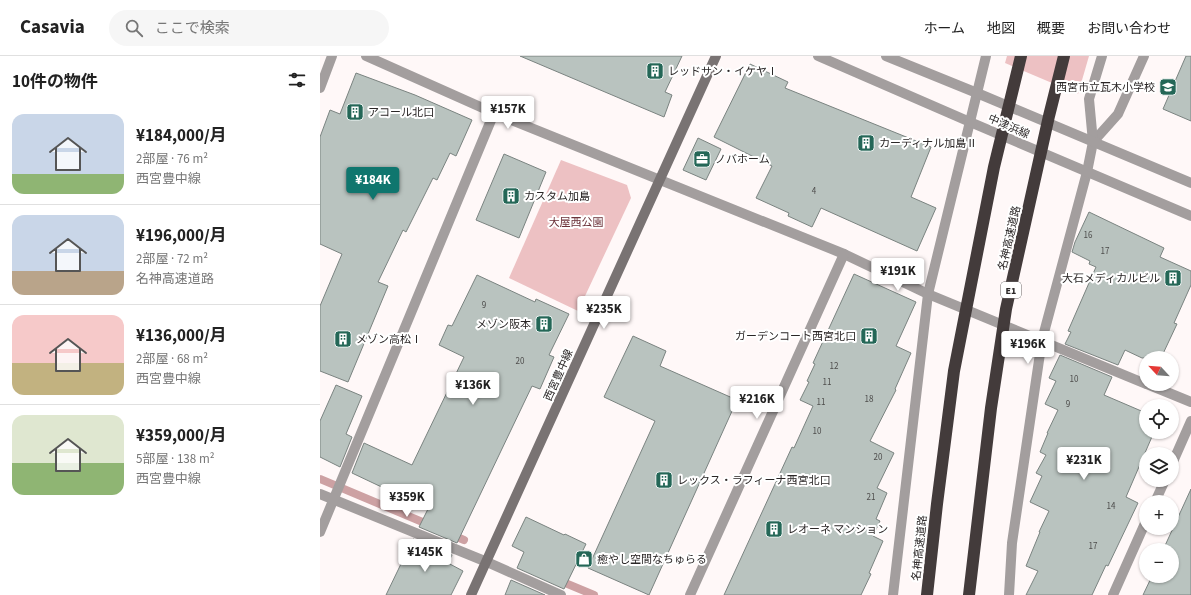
<!DOCTYPE html>
<html lang="ja">
<head>
<meta charset="utf-8">
<style>
	:root { --surface:#fff; --page:#f6f6f6; --text:#222; --muted:#767676; --line:#e0e0e0; --accent:#0f766e }
	body { margin:0; font-family:"Source Sans 3","Noto Sans JP",sans-serif; background:var(--page); color:var(--text); height:100vh; display:flex; flex-direction:column; font-size:15px; white-space:nowrap }
	* { box-sizing:border-box; margin:0 }
	p { font-size:13px; color:var(--muted) }
	.icon { flex:none; width:22px; height:22px; fill:none; stroke:currentColor; stroke-width:2; stroke-linecap:round; stroke-linejoin:round }
	.map { position:relative; flex:1; overflow:hidden }
	.drawer { display:flex; flex-direction:column; background:var(--surface); width:320px }
	.drawer>* { flex:none }
	.needle { width:26px; rotate:296deg }
	.buttons { position:absolute; left:819px; top:295px; display:grid; gap:8px }
	.buttons a { display:grid; place-items:center; width:40px; height:40px; border-radius:50%; background:var(--surface); box-shadow:0 1px 3px #0004; font-size:20px }
	.price { position:absolute; translate:-50% -34px; padding:0 9px; border-radius:4px; background:#fff; color:#222; font-size:13px; line-height:26px; filter:drop-shadow(0 1px 2px #0008) }
	.price::after { content:''; position:absolute; left:50%; top:24px; width:12px; height:9px; margin-left:-6px; background:inherit; clip-path:polygon(0 0,100% 0,50% 100%) }
	.price.active { background:var(--accent); color:#fff }
	ul { padding:0; list-style:none }
	li { display:flex; align-items:center; gap:12px; height:100px; padding:0 12px }
	li+li { border-top:1px solid var(--line) }
	li span { display:grid; place-items:center; flex:none; width:112px; height:80px; border-radius:12px; color:#555 }
	li>.icon { margin-inline-start:auto }
	span .icon { width:48px; height:48px; fill:#fffc; stroke-width:1 }
	li b { font-size:17px }
	h2 { display:flex; justify-content:space-between; align-items:center; height:48px; padding:0 12px; font-size:17px }
	header { display:flex; align-items:center; gap:24px; box-sizing:border-box; height:56px; padding:0 20px; background:var(--surface); border-bottom:1px solid var(--line) }
	header strong { font-size:19px }
	nav { display:flex; gap:22px; margin-inline-start:auto; font-size:14px }
	.search { width:280px; height:36px; background:var(--page); display:flex; align-items:center; gap:10px; box-sizing:border-box; padding:0 14px; border-radius:22px; color:var(--muted); font-size:15px }
	main { display:flex; flex:1; min-height:0 }
	.map>svg:first-child { display:block }
	.green { fill:#edc1c3 }
	.lines { fill:none; stroke-linecap:round; stroke-linejoin:round }
	.stream { stroke:#cda1a3; stroke-width:8 }
	.building { fill:#b9c3bf; stroke:#7a8380 }
	.pedestrian { stroke:#a39e9e; stroke-width:10 }
	.minor { stroke:#a39e9e; stroke-width:10 }
	.tertiary { stroke:#a39e9e; stroke-width:10 }
	.secondary { stroke:#797373; stroke-width:10 }
	.motorway { stroke:#433b3b; stroke-width:12 }
	.labels { text-anchor:middle; stroke-width:4; stroke-linejoin:round; paint-order:stroke }
	.number-label { font-size:9px; fill:#4e4d4c }
	.shield { fill:#fff; stroke:#6a6767; stroke-width:1 }
	.shield-label { font-size:10px; font-weight:bold; fill:#2a2626 }
	.poi-label { font-size:11px; fill:#2a2626; stroke:#fff; text-anchor:start }
	.street-label { font-size:11px; fill:#2a2626; stroke:#fff }
	.park-label { font-size:11px; fill:#6b3138; stroke:#fff }
</style>
</head>
<body>
<header>
<strong>Casavia</strong>
<div class="search"><svg class="icon" aria-label="search" viewBox="0 0 24 24"><circle cx="10" cy="10" r="6"/><path d="M15 15l6 6"/></svg>ここで検索</div>
<nav><a>ホーム</a><a>地図</a><a>概要</a><a>お問い合わせ</a></nav>
</header>
<main>
<section class="drawer">
<h2>10件の物件<svg class="icon" aria-label="filters" viewBox="0 0 24 24"><path d="M4 7h16M4 17h16"/><circle cx="9" cy="7" r="2"/><circle cx="15" cy="17" r="2"/></svg></h2>
<ul>
<li><span style="background:linear-gradient(#c9d6e8 75%,#8fb573 0)"><svg class="icon" aria-label="home" viewBox="0 0 24 24"><path d="M3 11l9-7 9 7M6 9v11h12V9"/></svg></span><div><b>¥184,000/月</b><p>2部屋 · 76 m²</p><p>西宮豊中線</p></div></li>
<li><span style="background:linear-gradient(#c9d6e8 70%,#b9a48a 0)"><svg class="icon" aria-label="home" viewBox="0 0 24 24"><path d="M3 11l9-7 9 7M6 9v11h12V9"/></svg></span><div><b>¥196,000/月</b><p>2部屋 · 72 m²</p><p>名神高速道路</p></div></li>
<li><span style="background:linear-gradient(#f6c9c9 60%,#c2b280 0)"><svg class="icon" aria-label="home" viewBox="0 0 24 24"><path d="M3 11l9-7 9 7M6 9v11h12V9"/></svg></span><div><b>¥136,000/月</b><p>2部屋 · 68 m²</p><p>西宮豊中線</p></div></li>
<li><span style="background:linear-gradient(#dfe7d0 60%,#8fb573 0)"><svg class="icon" aria-label="home" viewBox="0 0 24 24"><path d="M3 11l9-7 9 7M6 9v11h12V9"/></svg></span><div><b>¥359,000/月</b><p>5部屋 · 138 m²</p><p>西宮豊中線</p></div></li>
</ul>
</section>
<div class="map">
<svg width="871" height="539" viewBox="0 0 871 539">
	<rect width="100%" height="100%" fill="#fff8f8"/>
	<g class="green">
		<path d="M687,0H769L758,38L685,7Z"/>
		<path d="M241,104L307,129L311,142L258,255L189,222Z"/>
	</g>
	<g class="lines">
		<g class="stream">
			<path d="M0,423L112,470"/>
			<path d="M130,478L144,484"/>
			<path d="M238,524L274,539"/>
		</g>
	</g>
	<g class="building">
		<path d="M200,0H362L345,36L352,39L344,61Z"/>
		<path d="M866,0H871V65L843,53Z"/>
		<path d="M430,8L468,26L465,32L611,91L591,141L616,152L597,195L501,152L492,171L468,160L469,157L436,142L452,110L394,81Z"/>
		<path d="M36,17L95,39L152,64L136,100L130,97L117,124L113,122L86,176L83,174L58,226L68,230L28,326L0,315V250L22,198L0,188V81L10,54L20,58Z"/>
		<path d="M378,82L401,93L386,124L363,114Z"/>
		<path d="M184,98L226,116L199,182L156,164Z"/>
		<path d="M769,156L844,192L840,201L871,215V229L854,267L857,268L841,302H822L805,294L798,309L745,288L751,276L748,275L776,211L769,208L770,205L752,196L755,186Z"/>
		<path d="M534,218L596,246L576,290L591,297L575,333L576,334L550,385L574,397L557,432L567,437L556,463L560,465L553,480L563,485L549,517L551,518L541,539H404L472,391L474,392L493,350L480,344L489,326L487,325L495,308L493,307Z"/>
		<path d="M157,219L215,246L216,243L249,258L229,299L234,301L220,333L212,330L137,487L99,471L108,453L32,417L44,387L92,409L144,301L119,289L128,269L132,270Z"/>
		<path d="M313,280L346,295L340,310L417,344L329,539L268,512L335,365L284,341Z"/>
		<path d="M740,299L792,321L784,339L826,357V376H834L806,441L818,447L788,510L786,509L772,539H706L718,515L706,510L720,476H719L729,455L710,446L722,420L716,417L726,399L720,396L728,377H727L738,354L725,348L736,325L729,322Z"/>
		<path d="M16,329L42,340L26,378L32,381L20,411L0,401V365Z"/>
		<path d="M871,433V539H823L832,520H852V494H843Z"/>
		<path d="M206,461L244,479L245,478L266,488L244,533L197,512L204,496L192,490Z"/>
		<path d="M93,483L132,499L128,507L143,515L131,539H66Z"/>
		<path d="M191,524L225,539H185Z"/>
	</g>
	<g class="lines">
		<path class="pedestrian" d="M773,86L798,58L824,0"/>
		<g class="minor">
			<path d="M46,0L174,57L524,198L608,238L826,328"/>
			<path d="M0,32L12,0"/>
			<path d="M827,328L871,346"/>
			<path d="M852,408L871,365"/>
			<path d="M0,438L167,506L241,539"/>
			<path d="M835,446L845,424"/>
			<path d="M0,476L174,57"/>
			<path d="M370,539L524,198"/>
			<path d="M573,539L608,238L666,0"/>
			<path d="M689,539L692,487L722,284L767,116L773,86L769,43L782,0"/>
			<path d="M793,539L826,465"/>
		</g>
		<g class="tertiary">
			<path d="M498,0L650,66L871,160"/>
			<path d="M566,0L657,37L871,127"/>
		</g>
		<path class="secondary" d="M151,539L396,0"/>
		<g class="motorway">
			<path d="M607,539L617,448L634,315L674,111L701,0"/>
			<path d="M649,539L671,352L686,253L729,60L744,0"/>
		</g>
	</g>
	<defs>
		<symbol id="building-square" viewBox="-11 -11 22 22"><rect x="-9" y="-9" width="18" height="18" rx="4" fill="#246757" stroke="#fff"/><path d="M-4-6H4V6H1V3H-1V6H-4ZM-2.5-4.3h1.7v1.8h-1.7ZM.8-4.3h1.7v1.8H.8ZM-2.5-1h1.7V.8h-1.7ZM.8-1h1.7V.8H.8Z" fill="#fff"/></symbol>
		<symbol id="school-square" viewBox="-11 -11 22 22"><rect x="-9" y="-9" width="18" height="18" rx="4" fill="#246757" stroke="#fff"/><path d="M0-5L7-2L0 1L-7-2ZM-4 1L0 2.5L4 1V4Q0 6-4 4Z" fill="#fff"/></symbol>
		<symbol id="office-square" viewBox="-11 -11 22 22"><rect x="-9" y="-9" width="18" height="18" rx="4" fill="#246757" stroke="#fff"/><path d="M-6-3h4V-5.5h4V-3h4V5H-6ZM-1-4.5V-3h2v-1.5ZM-6 0V1H6V0Z" fill="#fff"/></symbol>
		<symbol id="shop-square" viewBox="-11 -11 22 22"><rect x="-9" y="-9" width="18" height="18" rx="4" fill="#246757" stroke="#fff"/><path d="M-5-2.5h2.3a2.7 3.5 0 0 1 5.4 0H5L5.5 6h-11ZM-1.5-2.5h3a1.5 2.3 0 0 0-3 0Z" fill="#fff"/></symbol>
	</defs>
	<g fill-rule="evenodd">
		<use href="#building-square" x="325" y="5" width="20" height="20"/>
		<use href="#school-square" x="838" y="21" width="20" height="20"/>
		<use href="#building-square" x="25" y="46" width="20" height="20"/>
		<use href="#building-square" x="536" y="77" width="20" height="20"/>
		<use href="#office-square" x="372" y="93" width="20" height="20"/>
		<use href="#building-square" x="181" y="130" width="20" height="20"/>
		<use href="#building-square" x="843" y="212" width="20" height="20"/>
		<use href="#building-square" x="214" y="258" width="20" height="20"/>
		<use href="#building-square" x="539" y="270" width="20" height="20"/>
		<use href="#building-square" x="13" y="273" width="20" height="20"/>
		<use href="#building-square" x="334" y="414" width="20" height="20"/>
		<use href="#building-square" x="444" y="463" width="20" height="20"/>
		<use href="#shop-square" x="254" y="493" width="20" height="20"/>
	</g>
	<g class="labels">
		<g class="number-label">
			<text x="494" y="138">4</text>
			<text x="768" y="182">16</text>
			<text x="785" y="198">17</text>
			<text x="164" y="252">9</text>
			<text x="200" y="308">20</text>
			<text x="514" y="313">12</text>
			<text x="754" y="326">10</text>
			<text x="507" y="329">11</text>
			<text x="549" y="346">18</text>
			<text x="501" y="349">11</text>
			<text x="748" y="351">9</text>
			<text x="497" y="378">10</text>
			<text x="558" y="404">20</text>
			<text x="551" y="444">21</text>
			<text x="791" y="453">14</text>
			<text x="773" y="493">17</text>
		</g>
		<rect class="shield" x="681" y="226" width="20" height="16" rx="3"/>
		<g class="shield-label">
			<text x="691" y="238">E1</text>
		</g>
		<g class="poi-label">
			<text x="348" y="19">レッドサン・イケヤⅠ</text>
			<text x="835" y="35" text-anchor="end">西宮市立瓦木小学校</text>
			<text x="48" y="60">アコール北口</text>
			<text x="559" y="91">カーディナル加島Ⅱ</text>
			<text x="395" y="107">ノバホーム</text>
			<text x="204" y="144">カスタム加島</text>
			<text x="840" y="226" text-anchor="end">大石メディカルビル</text>
			<text x="211" y="272" text-anchor="end">メゾン阪本</text>
			<text x="536" y="284" text-anchor="end">ガーデンコート西宮北口</text>
			<text x="36" y="287">メゾン高松Ⅰ</text>
			<text x="357" y="428">レックス・ラフィーナ西宮北口</text>
			<text x="467" y="477">レオーネ マンション</text>
			<text x="277" y="507">癒やし空間なちゅらる</text>
		</g>
		<g class="street-label">
			<text transform="translate(689 70) rotate(23)" y="4">中津浜線</text>
			<text transform="translate(689 182) rotate(-77)" y="4">名神高速道路</text>
			<text transform="translate(238 319) rotate(-66)" y="4">西宮豊中線</text>
			<text transform="translate(599 492) rotate(-84)" y="4">名神高速道路</text>
		</g>
		<g class="park-label">
			<text x="256" y="170">大屋西公園</text>
		</g>
	</g>
</svg>
<div class="buttons">
<a><svg class="needle" viewBox="-14 -14 28 28"><path d="M0-13l5 13h-10z" fill="#e53935"/><path d="M0 13l5-13h-10z" fill="#767676"/></svg></a>
<a><svg class="icon" aria-label="locate" viewBox="0 0 24 24"><circle cx="12" cy="12" r="6"/><path d="M12 2v4M12 18v4M2 12h4M18 12h4"/></svg></a>
<a><svg class="icon" aria-label="layers" viewBox="0 0 24 24"><path d="M12 4l9 5-9 5-9-5zM3 14l9 5 9-5"/></svg></a>
<a>+</a>
<a>−</a>
</div>
<b class="price" style="left:188px;top:74px">¥157K</b>
<b class="price active" style="left:53px;top:145px">¥184K</b>
<b class="price" style="left:578px;top:236px">¥191K</b>
<b class="price" style="left:284px;top:274px">¥235K</b>
<b class="price" style="left:708px;top:309px">¥196K</b>
<b class="price" style="left:153px;top:350px">¥136K</b>
<b class="price" style="left:437px;top:364px">¥216K</b>
<b class="price" style="left:764px;top:425px">¥231K</b>
<b class="price" style="left:87px;top:462px">¥359K</b>
<b class="price" style="left:105px;top:517px">¥145K</b>
</div>
</main>
</body>
</html>
